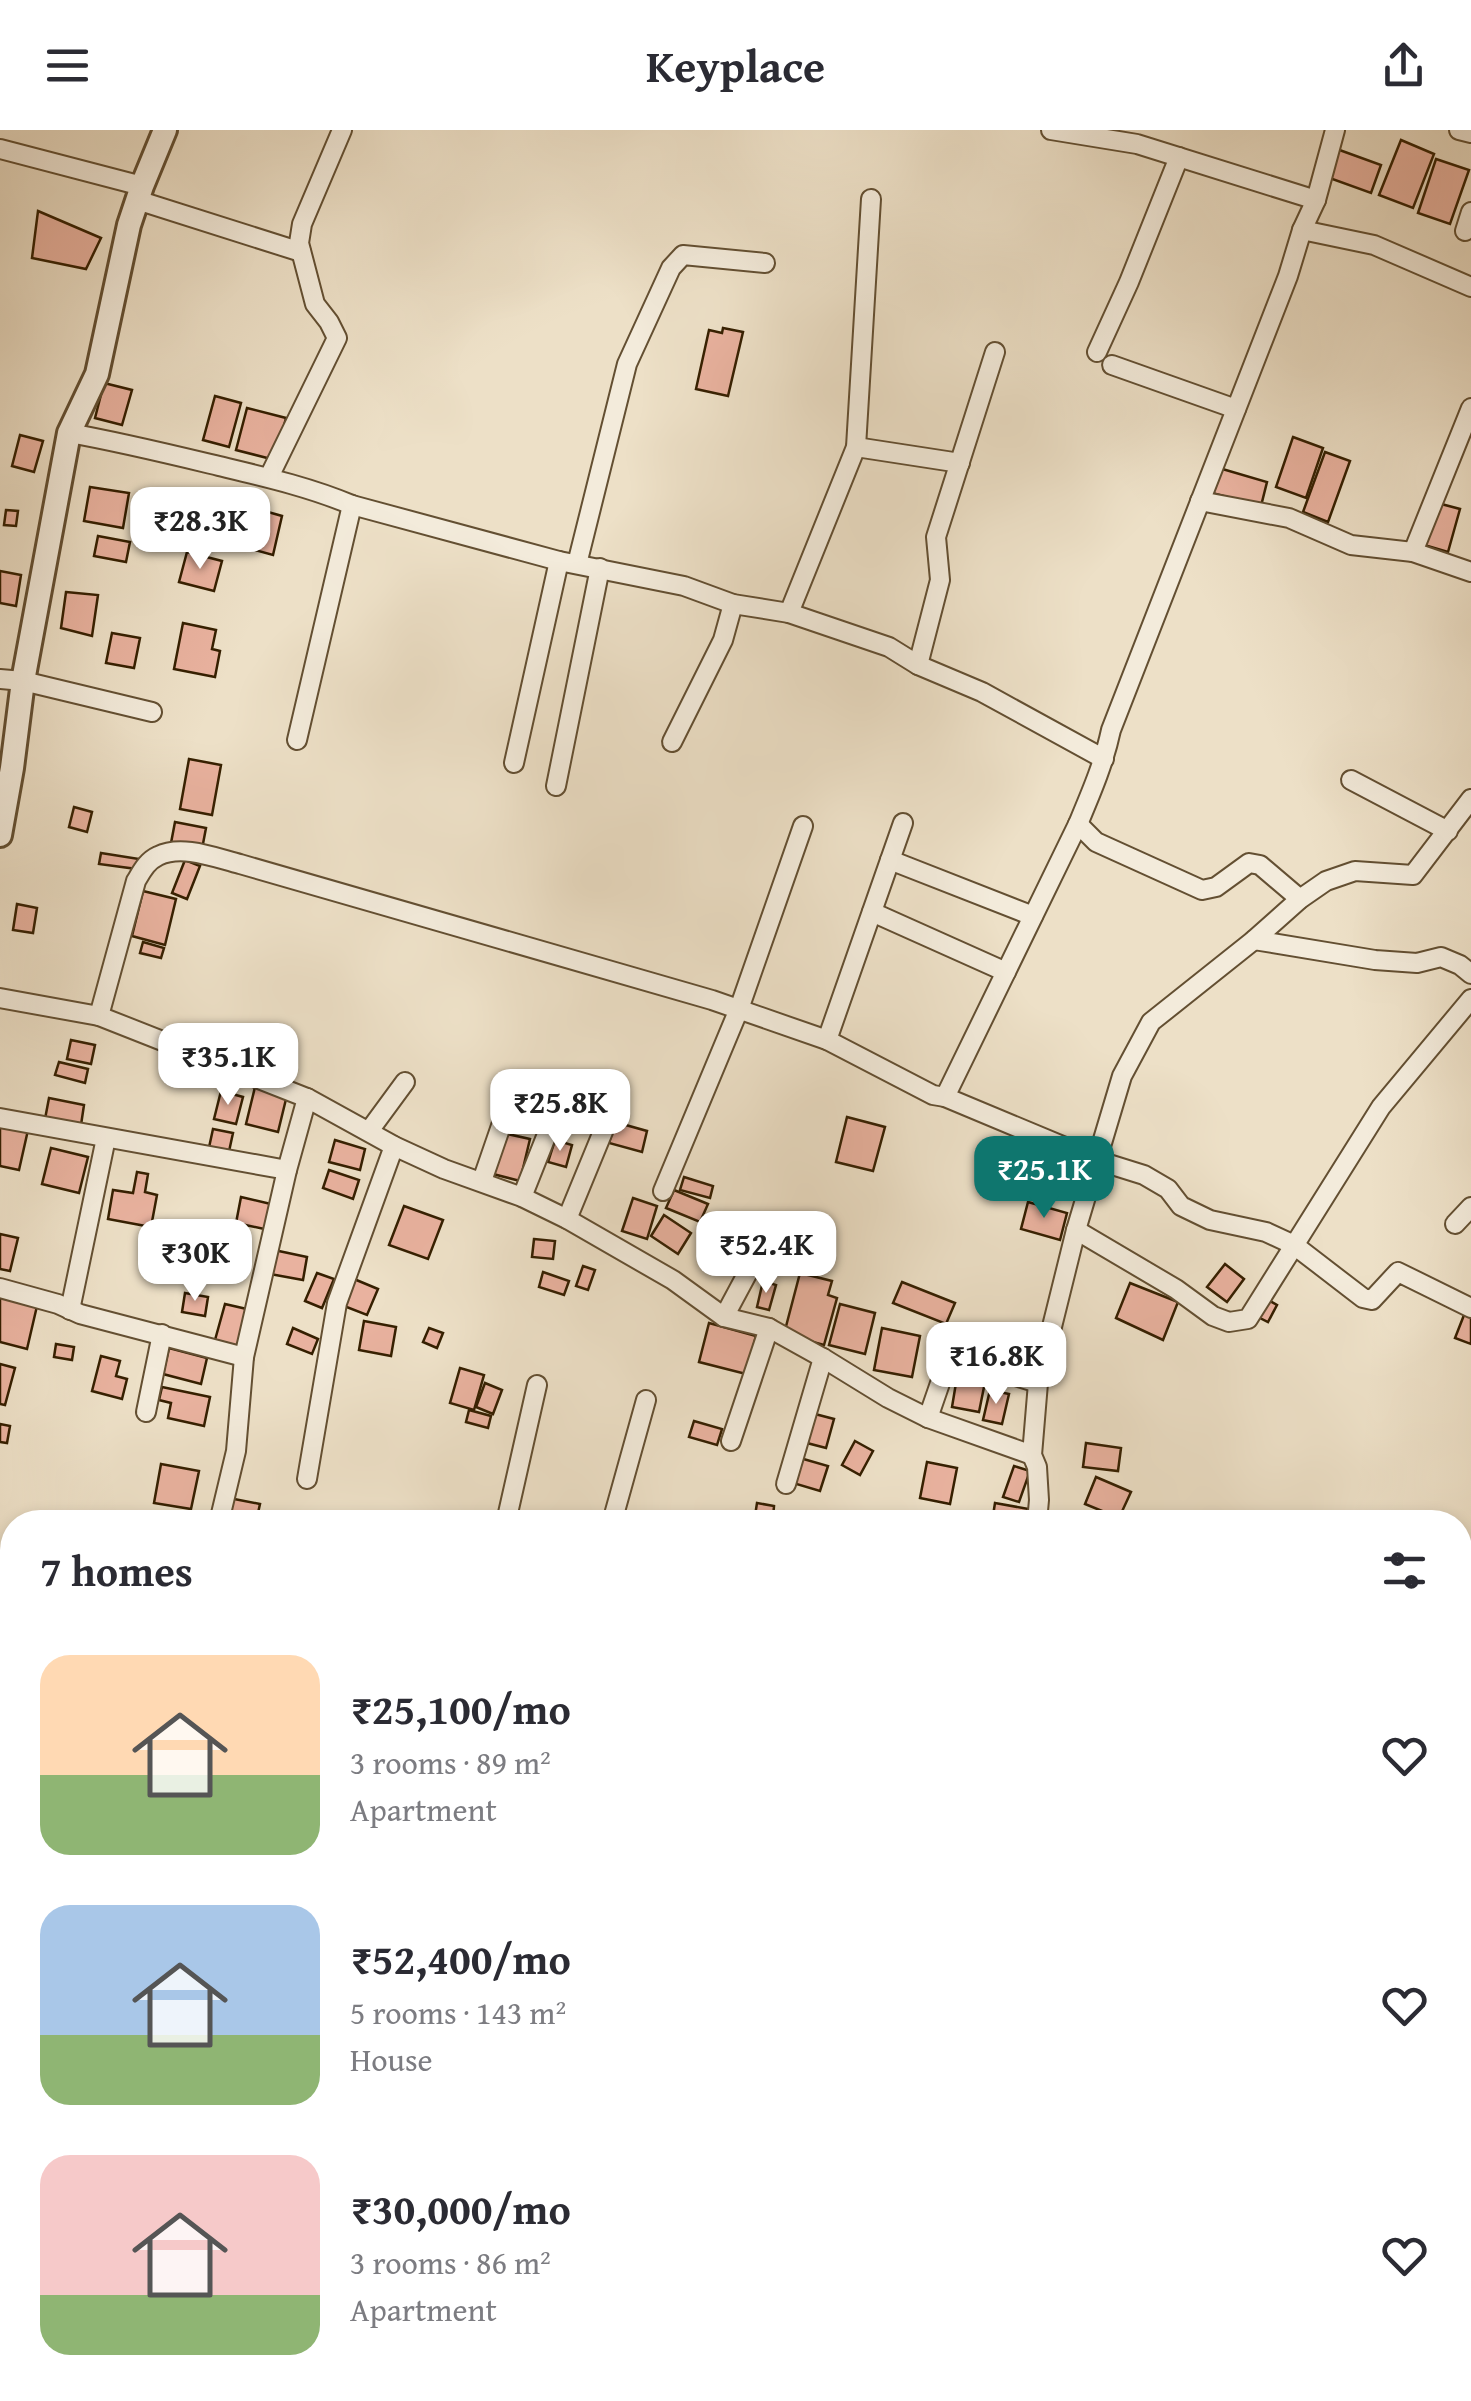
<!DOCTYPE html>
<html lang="en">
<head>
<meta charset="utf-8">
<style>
	:root { --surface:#fff; --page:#f7f7f7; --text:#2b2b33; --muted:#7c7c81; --accent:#0f766e }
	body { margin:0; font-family:"Gentium Book Plus",serif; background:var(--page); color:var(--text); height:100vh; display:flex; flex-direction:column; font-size:38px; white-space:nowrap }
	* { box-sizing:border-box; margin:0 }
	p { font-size:32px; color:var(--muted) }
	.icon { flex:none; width:55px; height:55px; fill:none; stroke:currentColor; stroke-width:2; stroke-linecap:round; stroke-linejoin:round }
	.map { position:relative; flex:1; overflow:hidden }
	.side { position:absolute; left:0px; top:1380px; width:1472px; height:892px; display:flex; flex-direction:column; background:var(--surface); border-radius:40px 40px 0 0; box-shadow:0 5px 15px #0003 }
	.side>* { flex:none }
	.price { position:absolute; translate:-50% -85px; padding:0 22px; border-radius:20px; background:#fff; color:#222; font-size:32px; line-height:65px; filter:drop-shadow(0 2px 5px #0008) }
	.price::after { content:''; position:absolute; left:50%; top:60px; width:30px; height:22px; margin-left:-15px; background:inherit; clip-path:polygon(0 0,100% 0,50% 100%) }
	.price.active { background:var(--accent); color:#fff }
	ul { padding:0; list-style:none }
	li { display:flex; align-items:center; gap:30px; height:250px; padding:0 40px }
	li span { display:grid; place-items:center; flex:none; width:280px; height:200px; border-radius:30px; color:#555 }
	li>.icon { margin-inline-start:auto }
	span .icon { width:120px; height:120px; fill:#fffc; stroke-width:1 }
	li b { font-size:42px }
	h2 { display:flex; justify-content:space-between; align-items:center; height:120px; padding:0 40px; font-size:42px }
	header { display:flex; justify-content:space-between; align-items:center; height:130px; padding:0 40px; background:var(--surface); font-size:45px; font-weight:600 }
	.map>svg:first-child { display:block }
	.wetland { fill:url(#wetland-marsh); stroke:#75714c; stroke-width:2.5 }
	.building { fill:#e9b29f; stroke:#351f00; stroke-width:2.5 }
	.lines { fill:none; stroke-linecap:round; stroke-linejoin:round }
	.minor-casing { stroke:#634f32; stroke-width:22 }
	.tertiary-casing { stroke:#634f32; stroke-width:28 }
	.minor { stroke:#f3ebdb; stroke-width:18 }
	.tertiary { stroke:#f3ebdb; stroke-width:22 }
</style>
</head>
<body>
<header><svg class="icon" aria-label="menu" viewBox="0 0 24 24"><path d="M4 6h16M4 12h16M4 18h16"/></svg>Keyplace<svg class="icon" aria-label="share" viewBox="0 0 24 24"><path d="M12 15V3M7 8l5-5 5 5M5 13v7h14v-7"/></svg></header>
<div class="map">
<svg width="1471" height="2271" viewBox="0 0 1471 2271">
	<defs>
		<pattern id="wetland-marsh" width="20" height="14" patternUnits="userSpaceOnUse" patternTransform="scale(2.5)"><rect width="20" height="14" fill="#b5c398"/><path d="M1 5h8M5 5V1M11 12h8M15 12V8" fill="none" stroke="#9ca781"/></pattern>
	</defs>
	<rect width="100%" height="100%" fill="#ede0c7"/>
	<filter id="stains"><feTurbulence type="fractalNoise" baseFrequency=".002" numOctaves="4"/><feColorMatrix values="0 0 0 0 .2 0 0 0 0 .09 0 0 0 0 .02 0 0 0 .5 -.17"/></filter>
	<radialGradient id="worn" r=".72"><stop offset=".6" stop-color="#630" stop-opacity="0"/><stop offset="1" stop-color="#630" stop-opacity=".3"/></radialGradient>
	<path class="wetland" d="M1471,1868V2271H1307L1305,2260H1460V1876Z"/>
	<g class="building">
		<path d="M1401,10L1434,24L1413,78L1379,65Z"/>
		<path d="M1334,18L1381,35L1371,63L1324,46Z"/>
		<path d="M1436,29L1469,40L1450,94L1418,83Z"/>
		<path d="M38,81L101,108L86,139L32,128Z"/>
		<path d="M723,198L743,202L728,266L696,259L709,200L722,203Z"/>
		<path d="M104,253L132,260L122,295L95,288Z"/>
		<path d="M215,266L241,273L229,317L203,310Z"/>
		<path d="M247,278L286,288L275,330L236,320Z"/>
		<path d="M20,305L43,311L34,342L12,336Z"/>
		<path d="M1293,307L1323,318L1306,368L1276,357Z"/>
		<path d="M1325,322L1350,331L1328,392L1303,382Z"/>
		<path d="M1219,338L1267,352L1261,376L1212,363Z"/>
		<path d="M90,357L129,363L123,398L84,391Z"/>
		<path d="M207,362L233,367L224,410L198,405Z"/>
		<path d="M1426,370L1460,379L1448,422L1414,412Z"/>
		<path d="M254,378L282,386L273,425L244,417Z"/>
		<path d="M6,380L18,381L16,396L4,395Z"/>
		<path d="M98,406L130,412L126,432L94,426Z"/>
		<path d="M187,422L222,431L214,461L179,452Z"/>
		<path d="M0,441L21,445L16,476L0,473Z"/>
		<path d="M66,462L98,465L92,506L61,498Z"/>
		<path d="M183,493L216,500L212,519L220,521L215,547L174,539Z"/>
		<path d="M112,503L140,508L134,538L106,533Z"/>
		<path d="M189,629L221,635L212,685L180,679Z"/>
		<path d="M74,677L92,682L87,702L69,697Z"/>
		<path d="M175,692L206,698L202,719L171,713Z"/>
		<path d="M101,723L139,729L137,739L99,734Z"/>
		<path d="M185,730L200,736L187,769L172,763Z"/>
		<path d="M143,761L176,769L165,815L132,806Z"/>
		<path d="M17,774L37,778L33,803L13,800Z"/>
		<path d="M143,812L164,818L161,828L140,823Z"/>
		<path d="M71,910L95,915L91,934L67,929Z"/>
		<path d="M59,932L88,939L85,953L55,945Z"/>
		<path d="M255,957L287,965L278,1002L246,994Z"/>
		<path d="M221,961L243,967L236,994L214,989Z"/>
		<path d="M49,968L84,975L81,995L45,989Z"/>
		<path d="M847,987L885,997L873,1041L836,1032Z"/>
		<path d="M615,992L647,1001L642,1022L609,1013Z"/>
		<path d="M0,994L28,1000L19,1040L0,1036Z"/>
		<path d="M213,999L233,1003L228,1026L208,1022Z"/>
		<path d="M503,1003L530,1009L520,1051L493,1044Z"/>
		<path d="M335,1010L365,1019L360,1040L329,1032Z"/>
		<path d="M555,1010L572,1015L566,1037L548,1032Z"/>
		<path d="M51,1018L88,1027L79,1063L42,1054Z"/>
		<path d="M329,1040L359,1050L353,1069L323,1058Z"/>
		<path d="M137,1042L148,1044L145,1062L157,1065L151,1097L108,1089L113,1060L133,1063Z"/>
		<path d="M684,1047L713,1056L710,1068L680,1060Z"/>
		<path d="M674,1060L708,1074L700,1092L666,1078Z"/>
		<path d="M241,1067L275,1075L269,1100L236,1093Z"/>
		<path d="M633,1068L657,1076L647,1109L622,1101Z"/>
		<path d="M1028,1072L1067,1083L1060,1110L1021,1099Z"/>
		<path d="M404,1076L443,1090L428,1129L389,1115Z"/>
		<path d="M664,1085L691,1103L678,1124L651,1106Z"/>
		<path d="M0,1104L18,1108L10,1141L0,1139Z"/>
		<path d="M716,1105L746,1120L735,1141L705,1126Z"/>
		<path d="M534,1109L555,1111L553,1129L532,1127Z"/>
		<path d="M274,1120L307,1127L303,1150L270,1144Z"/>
		<path d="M1225,1134L1244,1149L1227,1172L1207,1157Z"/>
		<path d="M583,1136L595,1140L588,1160L576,1156Z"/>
		<path d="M543,1142L569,1151L564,1165L539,1157Z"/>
		<path d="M317,1143L334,1149L322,1178L305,1171Z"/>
		<path d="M800,1143L832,1151L828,1165L837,1168L824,1215L784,1204Z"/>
		<path d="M354,1149L378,1159L367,1185L344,1176Z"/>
		<path d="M763,1151L776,1155L769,1180L757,1177Z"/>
		<path d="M902,1152L955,1173L946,1194L893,1173Z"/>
		<path d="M1130,1153L1178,1172L1163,1210L1116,1188Z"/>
		<path d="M185,1163L208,1167L205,1186L182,1182Z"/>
		<path d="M0,1167L37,1176L27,1219L0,1212Z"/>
		<path d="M1263,1167L1277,1175L1268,1192L1254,1185Z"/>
		<path d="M225,1174L251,1180L242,1217L215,1210Z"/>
		<path d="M840,1174L875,1183L865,1224L829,1215Z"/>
		<path d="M1466,1180L1471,1182V1214L1455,1208Z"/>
		<path d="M364,1191L396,1197L391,1226L359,1220Z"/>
		<path d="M709,1193L756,1206L746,1244L699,1232Z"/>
		<path d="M293,1198L318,1209L312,1224L287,1214Z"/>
		<path d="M429,1198L443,1203L437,1218L423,1212Z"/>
		<path d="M882,1198L920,1206L912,1247L874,1240Z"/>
		<path d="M56,1214L74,1217L72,1230L54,1227Z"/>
		<path d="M169,1218L207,1228L201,1254L163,1244Z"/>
		<path d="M101,1226L120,1231L116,1246L127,1249L122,1269L92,1261Z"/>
		<path d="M0,1234L15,1238L5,1275L0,1274Z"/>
		<path d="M460,1238L484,1245L474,1280L450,1273Z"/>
		<path d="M958,1241L986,1247L979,1282L952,1277Z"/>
		<path d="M485,1253L502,1260L493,1284L476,1277Z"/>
		<path d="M162,1257L210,1267L204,1296L168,1288L171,1273L159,1270Z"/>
		<path d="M990,1260L1009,1264L1002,1294L983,1290Z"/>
		<path d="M469,1280L491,1286L488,1298L466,1292Z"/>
		<path d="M815,1284L834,1289L826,1318L807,1313Z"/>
		<path d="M694,1291L722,1299L717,1315L689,1307Z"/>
		<path d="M0,1294L10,1296L7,1313L0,1312Z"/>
		<path d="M855,1311L873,1321L860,1345L842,1335Z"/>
		<path d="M1086,1313L1121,1318L1118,1341L1083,1337Z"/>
		<path d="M800,1328L828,1336L820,1361L793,1353Z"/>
		<path d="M927,1332L957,1338L950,1374L920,1368Z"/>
		<path d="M161,1334L199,1341L191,1379L154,1373Z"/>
		<path d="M1014,1336L1030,1341L1019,1372L1003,1367Z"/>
		<path d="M1096,1347L1131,1362L1119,1388L1085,1374Z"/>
		<path d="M229,1368L260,1374L256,1392H224Z"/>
		<path d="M757,1373L774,1376L773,1388L755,1386Z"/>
		<path d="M995,1373L1034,1380L1032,1392H992Z"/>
		<path d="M1460,1534L1471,1537V1575L1460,1573Z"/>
		<path d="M1460,1640L1471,1644L1460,1674Z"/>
		<path d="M9,1707H12V1726L5,1725Z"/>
		<path d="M0,1897L10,1900L2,1926H0Z"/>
		<path d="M5,2202L12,2216V2239L0,2246V2205Z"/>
		<path d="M115,2260H119L127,2271H108L105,2267Z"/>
		<path d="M548,2260H573L578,2271H554Z"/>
		<path d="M680,2260H704L708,2271H684Z"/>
		<path d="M1043,2260H1068L1069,2271H1044Z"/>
	</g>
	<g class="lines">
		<defs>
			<g id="minor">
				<path d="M1051,0L1137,14L1316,70"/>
				<path d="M1459,0L1471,3"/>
				<path d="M0,19L142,56"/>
				<path d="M137,70L301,122"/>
				<path d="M1302,100L1374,115L1471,157"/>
				<path d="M1465,101L1471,82"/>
				<path d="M1097,222L1129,152L1179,27"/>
				<path d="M1112,235L1236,279"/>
				<path d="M69,303C120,312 169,324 219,336C265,347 309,357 352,375L559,431L684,456L733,474L789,483L889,517L918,535L982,562L1104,629"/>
				<path d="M856,317L960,333"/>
				<path d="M269,347L337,208L329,192L315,174L299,113L302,94L342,0"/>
				<path d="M1200,371L1289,388L1351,415L1413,422L1471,442"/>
				<path d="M1413,422L1471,278"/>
				<path d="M577,434L627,234L671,138L683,125L765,133"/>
				<path d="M789,483L856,317L871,69"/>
				<path d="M918,535L940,450L936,407L995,222"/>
				<path d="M0,549L23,551L152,582"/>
				<path d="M297,610L352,375"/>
				<path d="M672,612L723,510L733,474"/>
				<path d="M514,633L559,431"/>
				<path d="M1351,650L1448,701"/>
				<path d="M556,656L600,438"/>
				<path d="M1078,694L1096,712L1202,760L1216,757L1249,733L1260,735L1300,769"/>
				<path d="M890,730L1033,786"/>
				<path d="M872,782L1006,842"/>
				<path d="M1254,810L1375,830L1417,833L1441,827L1460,835L1471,844"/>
				<path d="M0,868L99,886L307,968L394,1016L444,1039L522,1067L567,1089L673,1150L724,1187L769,1198L823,1228L888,1268L928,1288L1032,1325"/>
				<path d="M99,886L136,751C142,741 147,731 158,726C182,714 216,728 240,734L712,870L827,910L933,965L945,967L1096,1030L1144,1045L1168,1059L1181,1076L1210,1090L1266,1102L1294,1115L1363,1168L1372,1170L1398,1142L1471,1178"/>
				<path d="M827,910L903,693"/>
				<path d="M945,967L1078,694C1091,663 1104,633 1111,600L1288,146L1302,100L1316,70L1335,0"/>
				<path d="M0,988L287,1040"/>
				<path d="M369,1001L405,952"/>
				<path d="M482,1051L512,964"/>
				<path d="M663,1061L739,879L803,696"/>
				<path d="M522,1067L559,974"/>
				<path d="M567,1089L609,987"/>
				<path d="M1455,1094L1471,1077"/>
				<path d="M1076,1100L1176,1159L1213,1186L1229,1192L1248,1189L1381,977L1471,869"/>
				<path d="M0,1158L58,1174L80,1184L244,1227"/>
				<path d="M70,1180L106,1008"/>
				<path d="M724,1187L769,1103"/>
				<path d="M146,1282L162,1204"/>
				<path d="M928,1288L947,1233L960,1229L1038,1253"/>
				<path d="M731,1311L769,1198"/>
				<path d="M307,1349L337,1173L394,1016"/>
				<path d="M786,1354L823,1228"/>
				<path d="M219,1392L236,1321L244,1227L287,1040L307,968"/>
				<path d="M506,1392L537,1255"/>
				<path d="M612,1392L646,1270"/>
				<path d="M1037,1392L1039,1370L1037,1337L1032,1325L1038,1253L1076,1100L1122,946L1151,892L1254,810L1300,769L1326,751L1355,741L1413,745L1471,669"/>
				<path d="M0,1467L12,1469"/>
				<path d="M0,1640L8,1617L12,1615"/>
				<path d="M1460,1698L1471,1703"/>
				<path d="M0,1804L12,1806"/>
				<path d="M0,2071L12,2061"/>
				<path d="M0,2175L12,2199"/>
				<path d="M45,2260L50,2271"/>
				<path d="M535,2260L543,2271"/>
				<path d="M1019,2260L1021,2271"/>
				<path d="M764,2267L794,2260"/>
			</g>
			<path id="tertiary" d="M0,705L12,638L23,551L69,303L97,244L129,95L142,56L165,0"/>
		</defs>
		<use href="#minor" class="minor-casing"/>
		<use href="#tertiary" class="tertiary-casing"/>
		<use href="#minor" class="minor"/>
		<use href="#tertiary" class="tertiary"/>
	</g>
	<rect width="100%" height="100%" filter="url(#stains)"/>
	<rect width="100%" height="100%" fill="url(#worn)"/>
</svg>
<b class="price" style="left:200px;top:442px">₹28.3K</b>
<b class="price" style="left:228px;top:978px">₹35.1K</b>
<b class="price" style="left:560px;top:1024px">₹25.8K</b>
<b class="price active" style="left:1044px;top:1091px">₹25.1K</b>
<b class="price" style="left:766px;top:1166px">₹52.4K</b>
<b class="price" style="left:195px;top:1174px">₹30K</b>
<b class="price" style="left:996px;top:1277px">₹16.8K</b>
<section class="side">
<h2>7 homes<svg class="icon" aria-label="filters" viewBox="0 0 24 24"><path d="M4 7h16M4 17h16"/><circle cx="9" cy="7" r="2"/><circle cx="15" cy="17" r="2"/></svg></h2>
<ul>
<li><span style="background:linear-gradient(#ffd9b3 60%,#8fb573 0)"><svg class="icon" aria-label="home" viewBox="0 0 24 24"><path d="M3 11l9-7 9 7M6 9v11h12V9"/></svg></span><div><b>₹25,100/mo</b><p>3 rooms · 89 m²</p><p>Apartment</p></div><svg class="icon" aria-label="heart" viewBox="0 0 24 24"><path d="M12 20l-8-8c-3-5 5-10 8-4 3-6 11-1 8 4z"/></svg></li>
<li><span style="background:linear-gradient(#a9c7e8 65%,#8fb573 0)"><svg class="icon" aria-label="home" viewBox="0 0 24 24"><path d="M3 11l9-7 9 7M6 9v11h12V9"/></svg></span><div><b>₹52,400/mo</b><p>5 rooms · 143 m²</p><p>House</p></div><svg class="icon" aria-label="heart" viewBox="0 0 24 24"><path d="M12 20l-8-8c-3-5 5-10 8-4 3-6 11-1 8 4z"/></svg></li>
<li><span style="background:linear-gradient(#f6c9c9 70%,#8fb573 0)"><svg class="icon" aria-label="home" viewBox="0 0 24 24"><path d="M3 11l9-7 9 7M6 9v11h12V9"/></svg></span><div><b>₹30,000/mo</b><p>3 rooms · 86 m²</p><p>Apartment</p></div><svg class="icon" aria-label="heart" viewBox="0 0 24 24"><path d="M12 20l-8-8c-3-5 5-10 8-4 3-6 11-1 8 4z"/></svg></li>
</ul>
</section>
</div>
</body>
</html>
